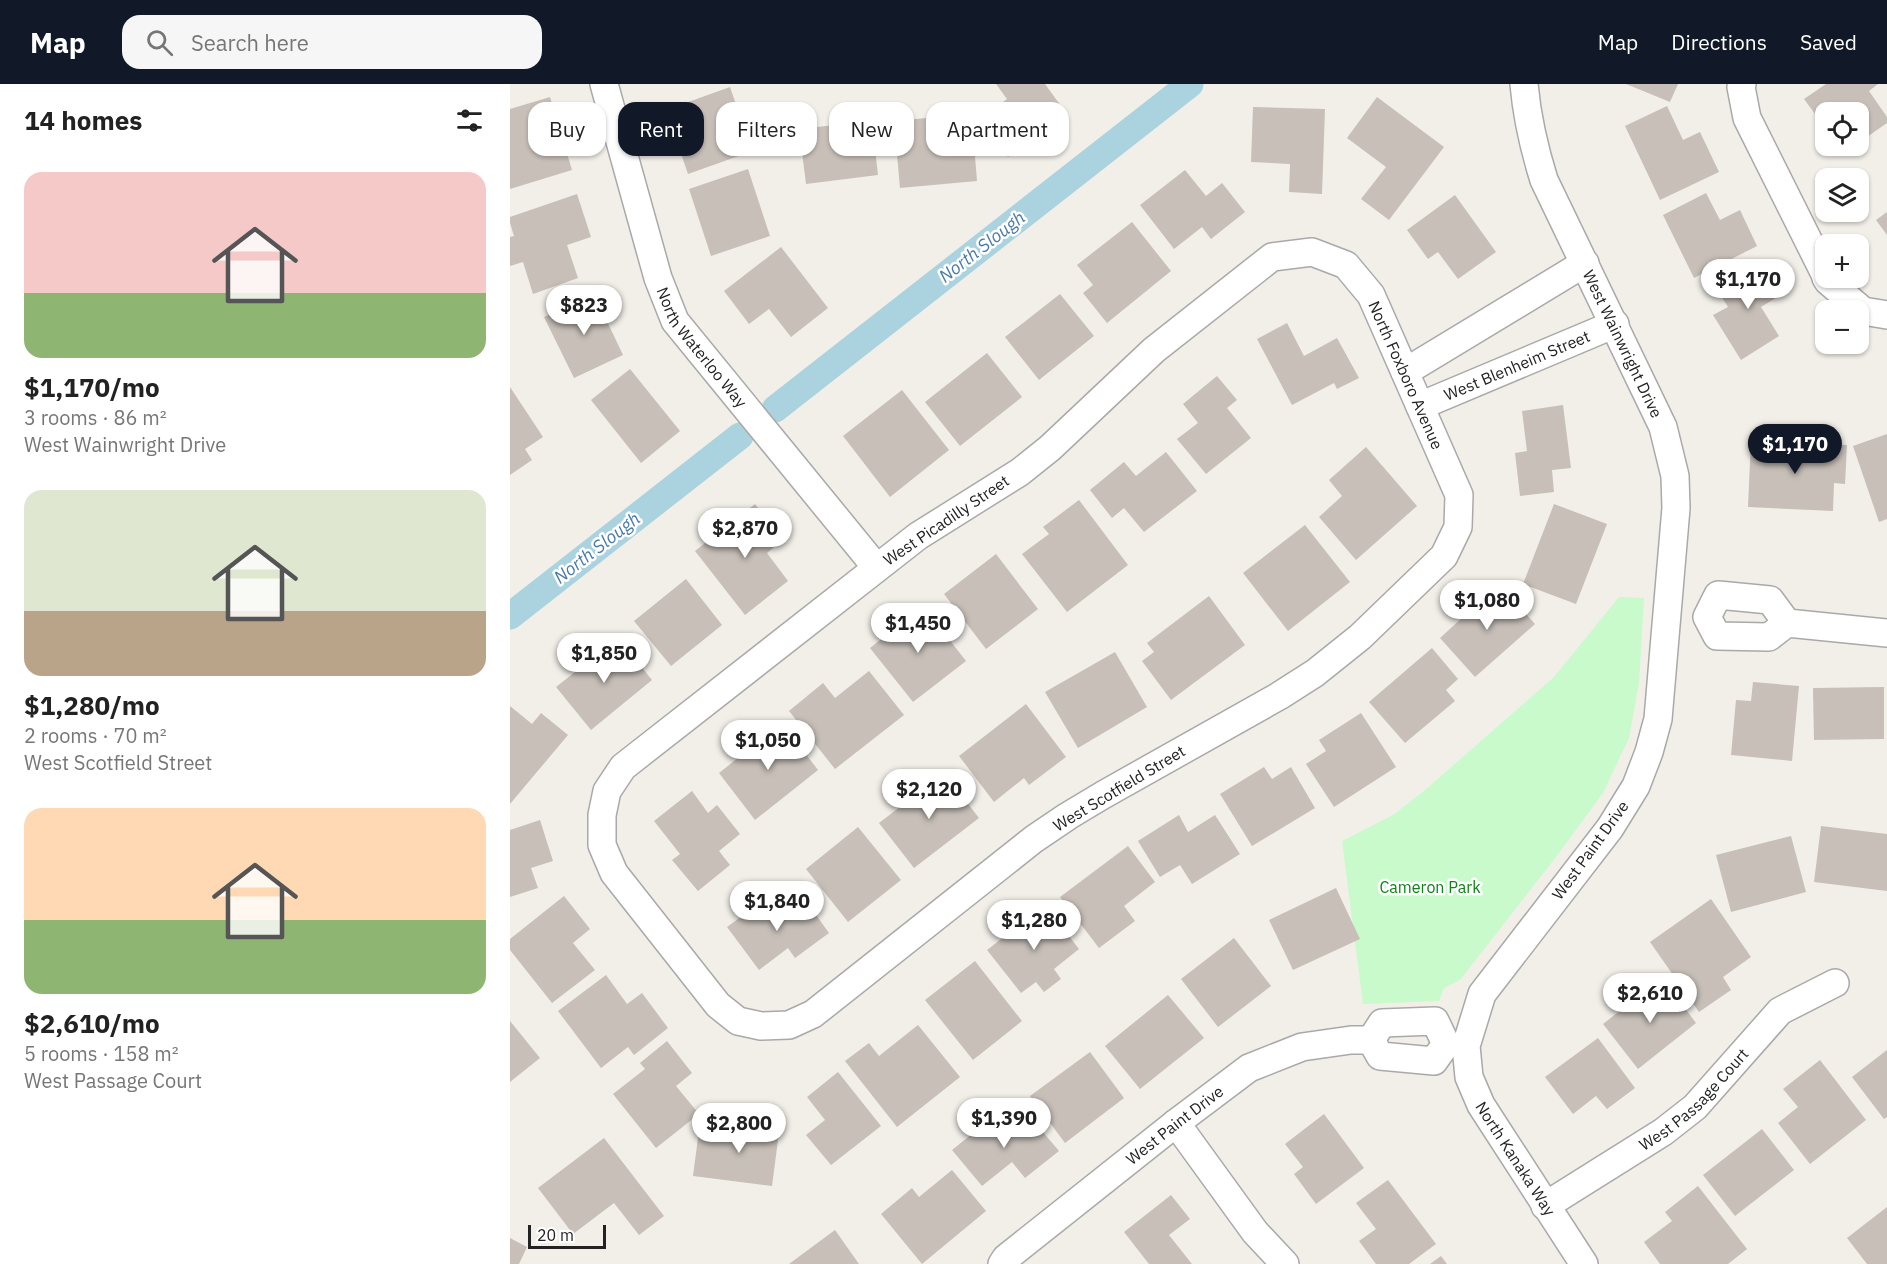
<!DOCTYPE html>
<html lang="en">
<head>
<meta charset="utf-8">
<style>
	:root { --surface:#fff; --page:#f6f6f6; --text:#222; --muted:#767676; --accent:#111827 }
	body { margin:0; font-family:"IBM Plex Sans",sans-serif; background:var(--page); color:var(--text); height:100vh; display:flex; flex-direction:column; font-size:22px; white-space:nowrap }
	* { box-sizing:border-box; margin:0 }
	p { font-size:20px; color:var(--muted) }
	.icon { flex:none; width:33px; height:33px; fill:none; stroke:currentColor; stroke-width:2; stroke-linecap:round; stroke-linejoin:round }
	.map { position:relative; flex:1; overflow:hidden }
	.details { display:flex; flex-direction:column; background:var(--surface); width:510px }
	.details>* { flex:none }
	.guide { position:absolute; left:18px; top:18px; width:570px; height:54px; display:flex; gap:12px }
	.controls { position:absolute; left:1305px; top:18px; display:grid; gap:12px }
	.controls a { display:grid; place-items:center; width:54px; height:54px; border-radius:12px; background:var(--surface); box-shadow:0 2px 4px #0004; font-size:30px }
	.scale { position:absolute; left:18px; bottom:15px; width:78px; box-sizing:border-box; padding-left:6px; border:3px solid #222; border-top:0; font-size:16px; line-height:21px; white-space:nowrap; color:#222; -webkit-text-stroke:4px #fff; paint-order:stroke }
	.price { position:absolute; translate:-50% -51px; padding:0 14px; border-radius:21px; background:#fff; color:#222; font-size:20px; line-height:39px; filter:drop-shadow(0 2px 3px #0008) }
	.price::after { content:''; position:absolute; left:50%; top:36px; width:18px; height:14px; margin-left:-9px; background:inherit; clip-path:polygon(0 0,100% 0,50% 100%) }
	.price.selected { background:var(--accent); color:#fff }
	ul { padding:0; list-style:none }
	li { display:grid; align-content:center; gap:12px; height:318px; padding:0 24px }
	li span { display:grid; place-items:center; height:186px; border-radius:18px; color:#555 }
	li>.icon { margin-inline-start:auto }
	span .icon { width:108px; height:108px; fill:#fffc; stroke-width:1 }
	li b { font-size:26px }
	h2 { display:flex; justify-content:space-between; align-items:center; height:72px; padding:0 24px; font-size:26px }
	.tag { padding:0 21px; border-radius:18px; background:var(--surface); box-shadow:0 2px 4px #0004; font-size:21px; line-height:54px }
	.tag.selected { background:var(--accent); color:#fff }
	header { display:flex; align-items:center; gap:36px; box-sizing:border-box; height:84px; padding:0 30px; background:var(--accent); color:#fff }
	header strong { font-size:28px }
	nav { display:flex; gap:33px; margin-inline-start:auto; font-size:21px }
	.search { width:420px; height:54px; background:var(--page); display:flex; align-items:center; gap:15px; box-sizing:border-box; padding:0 21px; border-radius:18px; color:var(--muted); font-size:22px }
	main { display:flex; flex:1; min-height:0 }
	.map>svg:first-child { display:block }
	.park { fill:#c8facc }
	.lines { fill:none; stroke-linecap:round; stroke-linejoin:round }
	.canal { stroke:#aad3df; stroke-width:27 }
	.building { fill:#c7bfb8 }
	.minor-casing { stroke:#a9a9a9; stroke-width:30 }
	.minor { stroke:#fff; stroke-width:27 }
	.labels { text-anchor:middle; stroke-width:5; stroke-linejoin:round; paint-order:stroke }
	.street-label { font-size:16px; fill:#222; stroke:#fff }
	.park-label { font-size:16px; fill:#0c8416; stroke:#fff }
	.water-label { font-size:18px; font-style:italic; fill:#4a7aab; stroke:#fff }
</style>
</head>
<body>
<header>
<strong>Map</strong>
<div class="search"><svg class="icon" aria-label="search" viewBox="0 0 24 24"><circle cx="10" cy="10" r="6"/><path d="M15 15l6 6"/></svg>Search here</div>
<nav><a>Map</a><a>Directions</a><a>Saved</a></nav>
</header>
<main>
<section class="details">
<h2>14 homes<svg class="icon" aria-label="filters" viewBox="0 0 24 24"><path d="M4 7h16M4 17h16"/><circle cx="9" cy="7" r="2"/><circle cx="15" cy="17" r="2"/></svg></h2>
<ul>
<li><span style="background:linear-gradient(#f6c9c9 65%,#8fb573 0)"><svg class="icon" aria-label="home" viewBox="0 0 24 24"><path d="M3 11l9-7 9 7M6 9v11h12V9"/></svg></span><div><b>$1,170/mo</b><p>3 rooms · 86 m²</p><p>West Wainwright Drive</p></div></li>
<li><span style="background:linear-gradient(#dfe7d0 65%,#b9a48a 0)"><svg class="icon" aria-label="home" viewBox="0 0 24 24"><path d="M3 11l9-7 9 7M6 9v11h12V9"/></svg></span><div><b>$1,280/mo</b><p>2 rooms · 70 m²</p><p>West Scotfield Street</p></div></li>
<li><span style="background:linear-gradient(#ffd9b3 60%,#8fb573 0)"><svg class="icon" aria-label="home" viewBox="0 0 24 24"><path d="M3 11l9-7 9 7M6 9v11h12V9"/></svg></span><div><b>$2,610/mo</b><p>5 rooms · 158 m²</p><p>West Passage Court</p></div></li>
</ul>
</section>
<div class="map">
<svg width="1377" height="1180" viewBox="0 0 1377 1180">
	<rect width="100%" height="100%" fill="#f2efe9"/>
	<path class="park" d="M1109,513L1134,514L1129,599L1119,654L1093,709L1046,773L950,896L934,904L929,917L853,920L832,757L883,731L915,706L1044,593Z"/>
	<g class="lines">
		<g class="canal">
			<path d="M265,325L680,0"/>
			<path d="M0,532L230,352"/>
		</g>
	</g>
	<g class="building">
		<path d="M486,0H535L556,29L498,73L470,35L497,15Z"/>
		<path d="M1116,0H1168L1160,18Z"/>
		<path d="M1316,0H1368L1359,7L1377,33V39L1354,55L1348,48V28H1316V45L1294,15Z"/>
		<path d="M220,3L231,35L243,31L254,63L178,90L156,26Z"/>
		<path d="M40,13L62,86L0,105V25Z"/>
		<path d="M867,13L934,63L879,136L851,115L876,83L837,54Z"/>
		<path d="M1157,22L1173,56L1190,48L1209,88L1150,116L1115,42Z"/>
		<path d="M743,23L815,25L812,110L779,108L780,80L741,78Z"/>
		<path d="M428,33L430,50L463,47L467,97L390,104L384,37Z"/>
		<path d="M362,37L368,91L296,100L289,45Z"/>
		<path d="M238,85L260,152L201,172L179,105Z"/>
		<path d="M675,86L696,112L712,99L735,128L701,155L692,143L664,165L630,121Z"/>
		<path d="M1196,109L1210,136L1230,126L1247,162L1184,194L1153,131Z"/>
		<path d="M67,110L81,153L57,161L68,194L23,210L13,178L0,182V153L4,152L0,139V133Z"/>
		<path d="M945,111L986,168L948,195L928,168L918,175L897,146Z"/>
		<path d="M1377,128V151L1366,136Z"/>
		<path d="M622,138L661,187L597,239L573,209L583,201L567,181Z"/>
		<path d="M271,163L318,224L281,253L259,225L239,240L214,207Z"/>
		<path d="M1251,176L1272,210L1251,223L1269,252L1231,276L1203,231L1218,223L1206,204Z"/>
		<path d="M84,210L113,271L64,294L34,233Z"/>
		<path d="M550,210L584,252L529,296L495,253Z"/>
		<path d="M777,239L794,272L827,254L849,294L827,305L824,299L782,321L747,255Z"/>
		<path d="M477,269L512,313L450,362L415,318Z"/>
		<path d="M120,285L170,347L131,379L81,316Z"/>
		<path d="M707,292L727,316L717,324L741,354L696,390L667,355L688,339L673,320Z"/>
		<path d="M0,303L33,353L15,365L22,376L0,391Z"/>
		<path d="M392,306L439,366L380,413L333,352Z"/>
		<path d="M1053,321L1061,384L1042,386L1044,408L1010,412L1005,369L1017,367L1012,327Z"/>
		<path d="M1377,350V435L1369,438L1343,362Z"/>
		<path d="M1241,356L1337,361L1335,400L1324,399L1323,427L1238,423Z"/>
		<path d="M856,363L907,422L846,476L809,433L832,412L819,396Z"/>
		<path d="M656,368L687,407L634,448L614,424L602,434L580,406L614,378L626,392Z"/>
		<path d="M569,416L618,481L557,528L512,470L539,450L533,443Z"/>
		<path d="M245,420L273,456L257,469L278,497L235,531L185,467Z"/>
		<path d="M1044,420L1097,440L1066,520L1013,500Z"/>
		<path d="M795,441L840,498L778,547L733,489Z"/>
		<path d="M486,470L528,525L476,565L434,510Z"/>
		<path d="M176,495L212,541L161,582L124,537Z"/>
		<path d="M989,500L1025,540L965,593L930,554Z"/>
		<path d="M699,512L735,561L661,616L632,577L644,568L637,559Z"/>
		<path d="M413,522L456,577L403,618L360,564Z"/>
		<path d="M108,554L142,596L81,646L46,603Z"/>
		<path d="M922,564L948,595L936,606L945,617L895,659L859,618Z"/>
		<path d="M605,568L637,623L568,664L535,608Z"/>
		<path d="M359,587L394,631L325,685L279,627L313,599L325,614Z"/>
		<path d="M1243,598L1289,602L1282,677L1221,671L1226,616L1241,617Z"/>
		<path d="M1374,603V655L1304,656L1303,604Z"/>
		<path d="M516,620L556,673L519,701L514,694L484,718L449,672Z"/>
		<path d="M0,622L22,640L31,629L58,651L0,720Z"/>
		<path d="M851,629L886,683L824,723L796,680L816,667L809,656Z"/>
		<path d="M272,639L308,686L245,736L209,689Z"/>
		<path d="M754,683L762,695L781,683L805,724L742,762L710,710Z"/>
		<path d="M434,689L469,734L404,784L369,739Z"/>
		<path d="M182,707L198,729L207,721L230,750L209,767L220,781L188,807L162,776L170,770L144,737Z"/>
		<path d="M669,731L678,748L705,731L730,770L682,800L670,781L650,793L628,757Z"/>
		<path d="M30,736L43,777L21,784L28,804L0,813V746Z"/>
		<path d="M1311,742L1377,750V807L1304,798Z"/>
		<path d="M348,743L391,796L338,838L296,785Z"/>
		<path d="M1281,752L1296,808L1221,828L1206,771Z"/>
		<path d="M618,762L645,798L614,822L625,837L589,864L550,813Z"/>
		<path d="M826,804L850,855L783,886L759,836Z"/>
		<path d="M54,812L80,845L63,859L85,886L42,919L0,866V855Z"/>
		<path d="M258,813L274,833L296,817L319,849L285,874L278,864L249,886L217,843Z"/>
		<path d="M1201,815L1241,873L1213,893L1221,906L1189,928L1140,858Z"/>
		<path d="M535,821L569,865L544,885L551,895L534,908L526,898L511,909L477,866Z"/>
		<path d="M724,854L761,902L708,943L671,895Z"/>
		<path d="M465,877L512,937L463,976L415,916Z"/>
		<path d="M96,891L117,920L132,909L158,944L124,971L118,963L91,984L48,927Z"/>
		<path d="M1152,894L1186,939L1128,985L1093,940Z"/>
		<path d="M658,911L694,954L630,1005L595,962Z"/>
		<path d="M0,937L30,974L0,998Z"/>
		<path d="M408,941L450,993L387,1043L335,977L359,959L369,972Z"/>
		<path d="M1088,954L1125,1004L1097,1025L1086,1012L1063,1030L1035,993Z"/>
		<path d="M157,957L182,989L166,1002L189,1030L146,1064L103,1010L135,985L130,979Z"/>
		<path d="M1377,966V1033L1374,1035L1342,993Z"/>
		<path d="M580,968L614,1014L555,1059L520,1012Z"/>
		<path d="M1310,976L1356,1036L1300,1080L1268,1039L1288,1023L1273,1005Z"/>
		<path d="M328,988L371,1042L321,1081L296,1051L315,1036L297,1013Z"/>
		<path d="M493,1025L514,1052L527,1041L549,1067L515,1094L502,1078L472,1102L442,1066Z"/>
		<path d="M814,1030L854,1084L806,1120L784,1090L793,1083L775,1060Z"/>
		<path d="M230,1036L270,1041L262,1102L183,1092L189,1046L227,1051Z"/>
		<path d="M1252,1045L1284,1086L1225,1132L1193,1091Z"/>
		<path d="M94,1054L154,1132L129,1151L104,1119L63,1150L28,1104Z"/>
		<path d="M442,1086L476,1127L412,1180L371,1130L402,1104L409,1113Z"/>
		<path d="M878,1096L926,1160L899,1180H866L849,1157L866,1145L846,1119Z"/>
		<path d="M1188,1102L1237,1165L1218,1180H1150L1134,1158L1162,1137L1155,1128Z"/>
		<path d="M661,1111L680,1135L659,1151L682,1180H639L614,1148Z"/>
		<path d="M1377,1123V1180H1357L1337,1154Z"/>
		<path d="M325,1146L349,1180H279Z"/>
		<path d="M0,1154L17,1163L9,1180H0Z"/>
		<path d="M931,1172L937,1180H920Z"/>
	</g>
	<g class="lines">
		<defs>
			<g id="minor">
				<path id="s1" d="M94,0L148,194L165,237L366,483"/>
				<path id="s2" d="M1014,0C1017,34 1024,64 1034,96L1153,343L1165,392L1166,424L1148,635L1139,668L1126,702L1100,744L972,910L956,962L959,993L971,1021L1074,1180"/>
				<path d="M1232,0L1231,3L1237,34L1316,192"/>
				<path d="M802,168L836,181L861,211L949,411L948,443L934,472L850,553L805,589L769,612L593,711L558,732L524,755L303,930L279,941L251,942L228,937L208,921L104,789L92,761V731L97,707L113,683L408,452L510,388L540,364L644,266L762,173Z"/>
				<path d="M1316,194L1318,197L1353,227L1377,231"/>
				<path d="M895,288L1075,179"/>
				<path id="s3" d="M910,322L1105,240"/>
				<path d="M1277,539L1260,516L1208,511L1197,533L1207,552L1259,553L1277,539L1377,549"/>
				<path d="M925,937L936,960L924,977L870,972L861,956L872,939Z"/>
				<path d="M666,1039L745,1148L775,1180"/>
				<path id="s4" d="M1035,1122L1153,1048L1185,1023L1270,927L1325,899"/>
				<path id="s5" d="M492,1180L496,1174L666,1039L739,984L792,963L841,956H861"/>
			</g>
		</defs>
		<use href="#minor" class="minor-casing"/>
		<use href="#minor" class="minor"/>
	</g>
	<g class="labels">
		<g class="street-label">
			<text dy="6" stroke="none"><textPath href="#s2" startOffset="280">West Wainwright Drive</textPath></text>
			<text dy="6" stroke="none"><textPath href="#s1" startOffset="284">North Waterloo Way</textPath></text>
			<text dy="6" stroke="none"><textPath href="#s3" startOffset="105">West Blenheim Street</textPath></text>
			<text transform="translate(896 291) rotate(66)" y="6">North Foxboro Avenue</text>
			<text transform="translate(436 436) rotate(-34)" y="6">West Picadilly Street</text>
			<text transform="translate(609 704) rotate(-31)" y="6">West Scotfield Street</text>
			<text transform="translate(1080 766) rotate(-54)" y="6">West Paint Drive</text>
			<text dy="6" stroke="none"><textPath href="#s4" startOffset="184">West Passage Court</textPath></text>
			<text dy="6" stroke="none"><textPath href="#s5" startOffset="222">West Paint Drive</textPath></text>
			<text dy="6" stroke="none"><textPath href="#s2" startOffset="1176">North Kanaka Way</textPath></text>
		</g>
		<g class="park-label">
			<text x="920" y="809">Cameron Park</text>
		</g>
		<g class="water-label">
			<text transform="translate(472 163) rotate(-38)" y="6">North Slough</text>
			<text transform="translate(87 464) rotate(-38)" y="6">North Slough</text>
		</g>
	</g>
</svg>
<div class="controls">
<a><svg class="icon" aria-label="locate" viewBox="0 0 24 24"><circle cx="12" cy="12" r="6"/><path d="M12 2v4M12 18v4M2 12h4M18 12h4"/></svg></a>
<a><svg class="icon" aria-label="layers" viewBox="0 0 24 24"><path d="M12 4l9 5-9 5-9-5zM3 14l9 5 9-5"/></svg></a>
<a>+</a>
<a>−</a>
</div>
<div class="scale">20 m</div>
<b class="price" style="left:1238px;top:226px">$1,170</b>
<b class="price" style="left:74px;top:252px">$823</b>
<b class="price selected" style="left:1285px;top:391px">$1,170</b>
<b class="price" style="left:235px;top:475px">$2,870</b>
<b class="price" style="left:977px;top:547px">$1,080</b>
<b class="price" style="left:408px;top:570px">$1,450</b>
<b class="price" style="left:94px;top:600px">$1,850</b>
<b class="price" style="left:258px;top:687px">$1,050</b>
<b class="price" style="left:419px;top:736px">$2,120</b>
<b class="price" style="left:267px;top:848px">$1,840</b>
<b class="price" style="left:524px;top:867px">$1,280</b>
<b class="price" style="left:1140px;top:940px">$2,610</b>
<b class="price" style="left:494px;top:1065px">$1,390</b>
<b class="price" style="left:229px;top:1070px">$2,800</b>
<div class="guide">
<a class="tag">Buy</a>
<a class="tag selected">Rent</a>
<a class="tag">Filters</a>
<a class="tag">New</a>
<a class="tag">Apartment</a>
</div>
</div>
</main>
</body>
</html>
